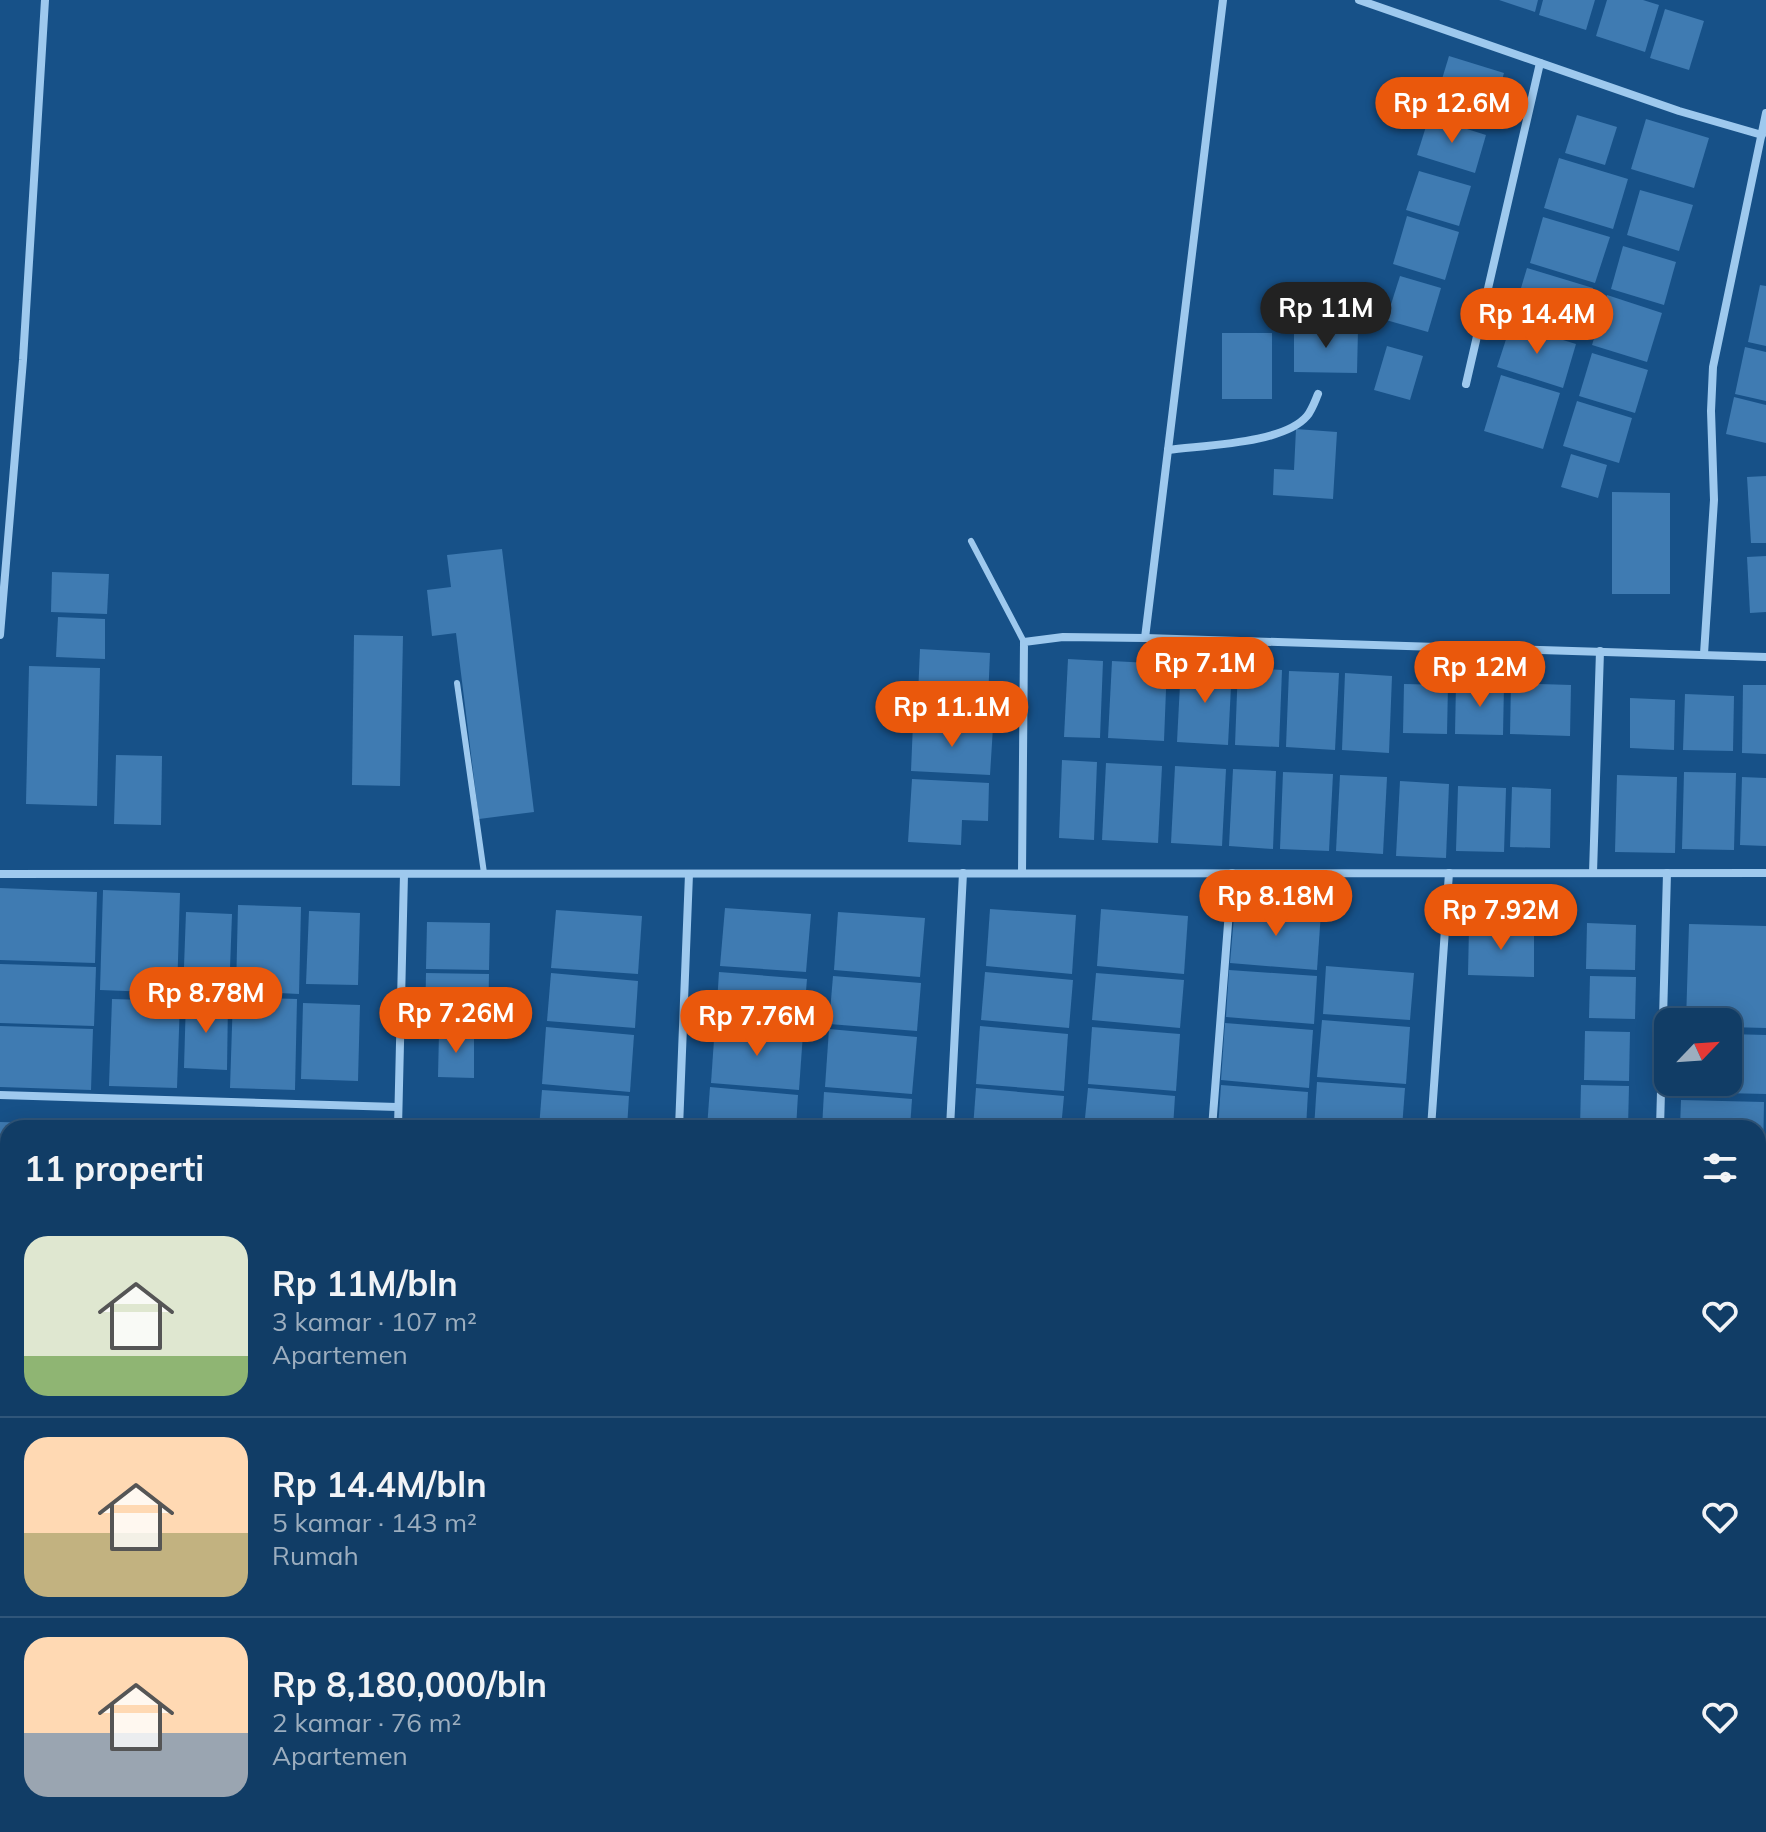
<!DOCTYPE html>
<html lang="id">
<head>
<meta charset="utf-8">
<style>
	:root { --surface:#113d66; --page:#1a446c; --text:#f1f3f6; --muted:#9caebf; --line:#30567a; --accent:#ea580c }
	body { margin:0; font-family:Mulish,sans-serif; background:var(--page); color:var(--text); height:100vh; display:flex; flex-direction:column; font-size:30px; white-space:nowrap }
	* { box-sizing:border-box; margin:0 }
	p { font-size:26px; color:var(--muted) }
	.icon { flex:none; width:44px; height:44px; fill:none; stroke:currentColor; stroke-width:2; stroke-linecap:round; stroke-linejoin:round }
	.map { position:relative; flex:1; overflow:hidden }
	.sheet { position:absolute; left:0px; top:1120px; width:1766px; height:712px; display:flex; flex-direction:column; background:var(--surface); border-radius:24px 24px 0 0; box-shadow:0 4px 20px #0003,0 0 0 2px var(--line) }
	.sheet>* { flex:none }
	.needle { width:52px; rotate:65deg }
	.fabs { position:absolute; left:1654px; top:1008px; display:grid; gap:16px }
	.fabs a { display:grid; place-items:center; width:88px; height:88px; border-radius:16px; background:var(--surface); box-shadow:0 4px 20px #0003,0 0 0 2px var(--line); font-size:40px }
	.price { position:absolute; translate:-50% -68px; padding:0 18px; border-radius:28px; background:var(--accent); color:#fff; font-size:26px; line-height:52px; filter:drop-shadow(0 2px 4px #0008) }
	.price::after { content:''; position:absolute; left:50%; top:48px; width:24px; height:18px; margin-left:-12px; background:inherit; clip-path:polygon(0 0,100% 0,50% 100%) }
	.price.active { background:#222; color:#fff }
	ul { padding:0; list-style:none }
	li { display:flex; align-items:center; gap:24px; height:200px; padding:0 24px }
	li+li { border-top:2px solid var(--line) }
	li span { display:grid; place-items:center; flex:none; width:224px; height:160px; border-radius:24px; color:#555 }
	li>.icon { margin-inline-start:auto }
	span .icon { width:96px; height:96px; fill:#fffc; stroke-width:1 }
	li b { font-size:34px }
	h2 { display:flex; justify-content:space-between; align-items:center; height:96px; padding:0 24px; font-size:34px }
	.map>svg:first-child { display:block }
	.building { fill:#3f7bb2 }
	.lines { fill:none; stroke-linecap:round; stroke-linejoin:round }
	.lane { stroke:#9ec9ee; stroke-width:6 }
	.street { stroke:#9ec9ee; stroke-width:8 }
</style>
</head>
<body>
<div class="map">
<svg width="1766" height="1832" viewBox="0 0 1766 1832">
	<rect width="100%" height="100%" fill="#175188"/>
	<g class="building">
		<path d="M1499,0H1538L1535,12Z"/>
		<path d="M1543,0H1595L1586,30L1539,15Z"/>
		<path d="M1607,0H1643L1659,5L1645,52L1596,36Z"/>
		<path d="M1665,9L1704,21L1689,70L1650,58Z"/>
		<path d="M1449,56L1504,73L1488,129L1432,112Z"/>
		<path d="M1577,115L1617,127L1605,165L1565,153Z"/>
		<path d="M1429,117L1486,135L1475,173L1417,155Z"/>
		<path d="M1646,119L1709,138L1694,188L1631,169Z"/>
		<path d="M1559,158L1628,179L1613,229L1544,208Z"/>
		<path d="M1419,171L1471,186L1459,226L1406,210Z"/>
		<path d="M1640,190L1693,205L1679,251L1627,235Z"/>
		<path d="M1407,216L1459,232L1445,280L1393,264Z"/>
		<path d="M1543,217L1610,237L1595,283L1530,263Z"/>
		<path d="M1623,246L1676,262L1664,305L1611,289Z"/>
		<path d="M1527,268L1593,288L1578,335L1513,315Z"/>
		<path d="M1400,276L1441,288L1428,332L1386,320Z"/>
		<path d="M1760,285L1766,286V346L1748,342Z"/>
		<path d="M1607,295L1662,313L1647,362L1592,345Z"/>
		<path d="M1511,324L1576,344L1563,388L1497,367Z"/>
		<path d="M1294,328L1358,329L1357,373L1294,372Z"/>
		<rect x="1222" y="333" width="50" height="66"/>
		<path d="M1387,346L1423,356L1410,400L1374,390Z"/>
		<path d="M1745,347L1766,352V401L1735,394Z"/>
		<path d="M1592,353L1648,370L1635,413L1579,396Z"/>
		<path d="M1501,375L1560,393L1543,449L1484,431Z"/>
		<path d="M1734,397L1766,405V443L1726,434Z"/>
		<path d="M1577,401L1632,418L1619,463L1563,446Z"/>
		<path d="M1296,429L1337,432L1333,499L1273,495L1274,469L1294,470Z"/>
		<path d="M1571,454L1607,465L1598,498L1561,487Z"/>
		<path d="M1766,476V543H1751L1747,477Z"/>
		<path d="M1612,492L1670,493V594H1612Z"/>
		<path d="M502,549L534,812L479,819L456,633L432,636L427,590L451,587L447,555Z"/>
		<path d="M1766,556V612L1750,613L1747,557Z"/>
		<path d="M52,572L109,574L107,614L51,612Z"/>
		<path d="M58,617L105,619V659L56,657Z"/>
		<path d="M354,635L403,636L400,786L352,785Z"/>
		<path d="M920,649L990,653L987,723L917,719Z"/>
		<path d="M1068,659L1103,661L1100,738L1064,737Z"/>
		<path d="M1112,661L1167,664L1164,741L1108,738Z"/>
		<path d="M1181,665L1232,667L1228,745L1177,742Z"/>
		<path d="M29,666L100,668L97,806L26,804Z"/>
		<path d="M1238,667L1282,670L1279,747L1235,745Z"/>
		<path d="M1289,671L1339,673L1335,750L1286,747Z"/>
		<path d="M1345,673L1392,676L1389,753L1342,750Z"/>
		<path d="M1456,683L1504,684L1503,735L1455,734Z"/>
		<path d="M1511,683L1571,685L1570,736L1510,734Z"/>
		<path d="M1404,684L1448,685L1447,734L1403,733Z"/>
		<path d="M1743,685H1766V754L1742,753Z"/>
		<path d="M1685,694L1734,696L1733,751L1683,750Z"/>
		<path d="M1630,698L1675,700L1674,750L1630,748Z"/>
		<path d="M913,723L993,727L990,775L911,771Z"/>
		<path d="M116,755L162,756L161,825L114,824Z"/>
		<path d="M1062,760L1097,762L1094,840L1059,838Z"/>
		<path d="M1106,763L1162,766L1158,843L1102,840Z"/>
		<path d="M1175,766L1226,769L1222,846L1171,843Z"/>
		<path d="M1233,769L1276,771L1273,849L1229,846Z"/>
		<path d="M1283,772L1333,774L1329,851L1280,849Z"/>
		<path d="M1684,772L1736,773L1734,850L1682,849Z"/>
		<path d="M1340,775L1387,777L1383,854L1336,851Z"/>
		<path d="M1617,775L1677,777L1675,853L1615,852Z"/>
		<path d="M1742,777L1766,778V846L1740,845Z"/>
		<path d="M912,779L989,783L988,821L962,820L961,845L908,842Z"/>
		<path d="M1400,781L1449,784L1446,858L1396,856Z"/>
		<path d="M1458,786L1506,788L1504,852L1456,851Z"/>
		<path d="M1512,787L1551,789L1550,848L1510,847Z"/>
		<path d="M0,888L97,892L95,963L0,960Z"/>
		<path d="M103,890L180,893L177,993L100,990Z"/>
		<path d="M238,905L301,907L299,994L236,991Z"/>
		<path d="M1235,905L1321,912L1317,970L1230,963Z"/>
		<path d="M725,908L811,914L806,972L720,966Z"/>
		<path d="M990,909L1076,915L1072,974L986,966Z"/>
		<path d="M1101,909L1188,916L1184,974L1097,966Z"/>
		<path d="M556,910L642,916L638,974L551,968Z"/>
		<path d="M309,911L360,913L358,985L306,984Z"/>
		<path d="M186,912L232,914L229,996L183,994Z"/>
		<path d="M838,912L925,918L920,977L834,970Z"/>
		<path d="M427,922L490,923L489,970L426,969Z"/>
		<path d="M1587,923L1636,925L1635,970L1586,969Z"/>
		<path d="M1689,924L1766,926V1028L1728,1027V1022H1686Z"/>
		<path d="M1469,927L1534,929V977L1468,975Z"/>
		<path d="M0,964L96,967L94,1026L0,1023Z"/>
		<path d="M1326,966L1414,973L1410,1020L1323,1014Z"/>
		<path d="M1229,970L1317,976L1314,1024L1226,1017Z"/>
		<path d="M719,972L807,979L803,1027L716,1019Z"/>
		<path d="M985,972L1073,980L1069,1028L981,1020Z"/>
		<path d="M426,973L489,974L488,1025L425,1024Z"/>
		<path d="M551,973L638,981L635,1028L547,1021Z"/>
		<path d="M1096,973L1184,980L1180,1028L1092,1020Z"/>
		<path d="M833,976L921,983L917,1031L829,1024Z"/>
		<path d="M1590,976L1636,977L1635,1019L1589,1018Z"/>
		<path d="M233,997L297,999L295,1090L230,1088Z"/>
		<path d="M112,999L180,1001L177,1088L109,1086Z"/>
		<path d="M186,999L228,1001L227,1070L184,1068Z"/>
		<path d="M303,1003L360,1005L358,1081L301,1079Z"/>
		<path d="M1322,1020L1410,1027L1406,1084L1317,1077Z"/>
		<path d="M1225,1023L1313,1030L1309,1088L1221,1080Z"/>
		<path d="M715,1025L803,1033L799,1090L711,1083Z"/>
		<path d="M0,1026L93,1029L91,1090L0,1087Z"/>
		<path d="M980,1026L1068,1034L1064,1091L976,1084Z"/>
		<path d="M546,1027L634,1035L630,1092L542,1084Z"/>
		<path d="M1092,1027L1180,1034L1176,1091L1088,1084Z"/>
		<path d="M829,1029L917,1037L912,1094L825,1087Z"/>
		<path d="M1585,1031L1630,1032L1629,1081L1584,1080Z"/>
		<path d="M439,1032H474V1078L438,1077Z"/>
		<path d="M1728,1034L1766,1035V1094L1681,1092V1082H1728Z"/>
		<path d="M1317,1082L1405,1088L1402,1128H1314Z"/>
		<path d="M1221,1085L1308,1092L1306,1128H1218Z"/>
		<path d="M1581,1085L1629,1086L1628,1128H1580Z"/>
		<path d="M710,1087L798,1095L796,1128H707Z"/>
		<path d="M976,1088L1064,1096L1061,1128H973Z"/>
		<path d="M1088,1088L1175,1096L1173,1128H1084Z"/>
		<path d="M542,1090L629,1096L627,1128H539Z"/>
		<path d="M824,1092L912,1099L910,1128H822Z"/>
		<path d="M1681,1100L1764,1102L1763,1158H1758V1128H1680Z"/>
		<path d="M0,1122L112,1125V1128H8V1233L0,1232Z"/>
		<path d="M426,1123L476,1124V1128H426Z"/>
		<path d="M1758,1421H1766V1454L1758,1453Z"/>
		<path d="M1758,1486H1766V1526L1758,1525Z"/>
		<rect x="1176" y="1824" width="41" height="8"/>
		<rect x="1244" y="1824" width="49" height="8"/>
		<path d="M1640,1824H1678V1832H1639Z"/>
	</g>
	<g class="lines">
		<g class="lane">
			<path d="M971,541L1024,642"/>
			<path d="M457,683L484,873"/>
		</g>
		<g class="street">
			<path d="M1359,0L1679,111L1762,135"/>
			<path d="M1466,384L1540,63"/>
			<path d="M1168,450C1205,445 1283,444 1307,416C1312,410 1315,401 1318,394"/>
			<path d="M0,635L23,360L45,0"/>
			<path d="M1145,638L1223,0"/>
			<path d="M1704,654L1714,500L1711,411L1713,367L1766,113"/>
			<path d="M1022,873L1024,642L1063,637L1145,638L1766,657"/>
			<path d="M1593,873L1600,651"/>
			<path d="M0,874L1766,873"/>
			<path d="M0,1095L397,1107"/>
			<path d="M398,1128L404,874"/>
			<path d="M679,1128L689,874"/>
			<path d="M950,1128L963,873"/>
			<path d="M1212,1128L1232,873"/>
			<path d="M1431,1128L1449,873"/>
			<path d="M1660,1128L1667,873"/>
			<path d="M1758,1383H1766"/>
			<path d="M0,1440H8"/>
		</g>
	</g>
</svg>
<div class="fabs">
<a><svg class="needle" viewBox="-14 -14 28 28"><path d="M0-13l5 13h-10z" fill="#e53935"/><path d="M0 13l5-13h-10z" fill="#9caebf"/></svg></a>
</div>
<b class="price" style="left:1452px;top:145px">Rp 12.6M</b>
<b class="price active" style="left:1326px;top:350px">Rp 11M</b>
<b class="price" style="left:1537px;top:356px">Rp 14.4M</b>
<b class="price" style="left:1205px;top:705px">Rp 7.1M</b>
<b class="price" style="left:1480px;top:709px">Rp 12M</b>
<b class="price" style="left:952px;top:749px">Rp 11.1M</b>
<b class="price" style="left:1276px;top:938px">Rp 8.18M</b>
<b class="price" style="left:1501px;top:952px">Rp 7.92M</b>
<b class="price" style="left:206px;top:1035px">Rp 8.78M</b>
<b class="price" style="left:456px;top:1055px">Rp 7.26M</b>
<b class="price" style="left:757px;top:1058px">Rp 7.76M</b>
<section class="sheet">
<h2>11 properti<svg class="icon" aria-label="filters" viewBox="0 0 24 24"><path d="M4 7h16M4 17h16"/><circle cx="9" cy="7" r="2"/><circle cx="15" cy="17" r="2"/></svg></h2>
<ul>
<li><span style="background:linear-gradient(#dfe7d0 75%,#8fb573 0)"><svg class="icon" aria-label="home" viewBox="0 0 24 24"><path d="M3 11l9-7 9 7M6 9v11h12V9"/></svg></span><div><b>Rp 11M/bln</b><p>3 kamar · 107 m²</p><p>Apartemen</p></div><svg class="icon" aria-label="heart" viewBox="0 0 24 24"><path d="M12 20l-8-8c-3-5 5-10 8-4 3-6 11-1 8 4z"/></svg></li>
<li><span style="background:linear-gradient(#ffd9b3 60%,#c2b280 0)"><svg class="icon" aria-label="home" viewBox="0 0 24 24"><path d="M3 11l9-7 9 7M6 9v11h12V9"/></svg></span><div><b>Rp 14.4M/bln</b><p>5 kamar · 143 m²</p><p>Rumah</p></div><svg class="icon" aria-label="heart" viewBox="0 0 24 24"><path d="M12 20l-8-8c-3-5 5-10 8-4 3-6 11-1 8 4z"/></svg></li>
<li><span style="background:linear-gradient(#ffd9b3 60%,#9aa5b1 0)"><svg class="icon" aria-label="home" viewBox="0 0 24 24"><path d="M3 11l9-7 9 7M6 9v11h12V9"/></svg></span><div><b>Rp 8,180,000/bln</b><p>2 kamar · 76 m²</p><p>Apartemen</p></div><svg class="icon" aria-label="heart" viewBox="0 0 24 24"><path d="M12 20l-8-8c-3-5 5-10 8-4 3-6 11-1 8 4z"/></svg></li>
</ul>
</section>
</div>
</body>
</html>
